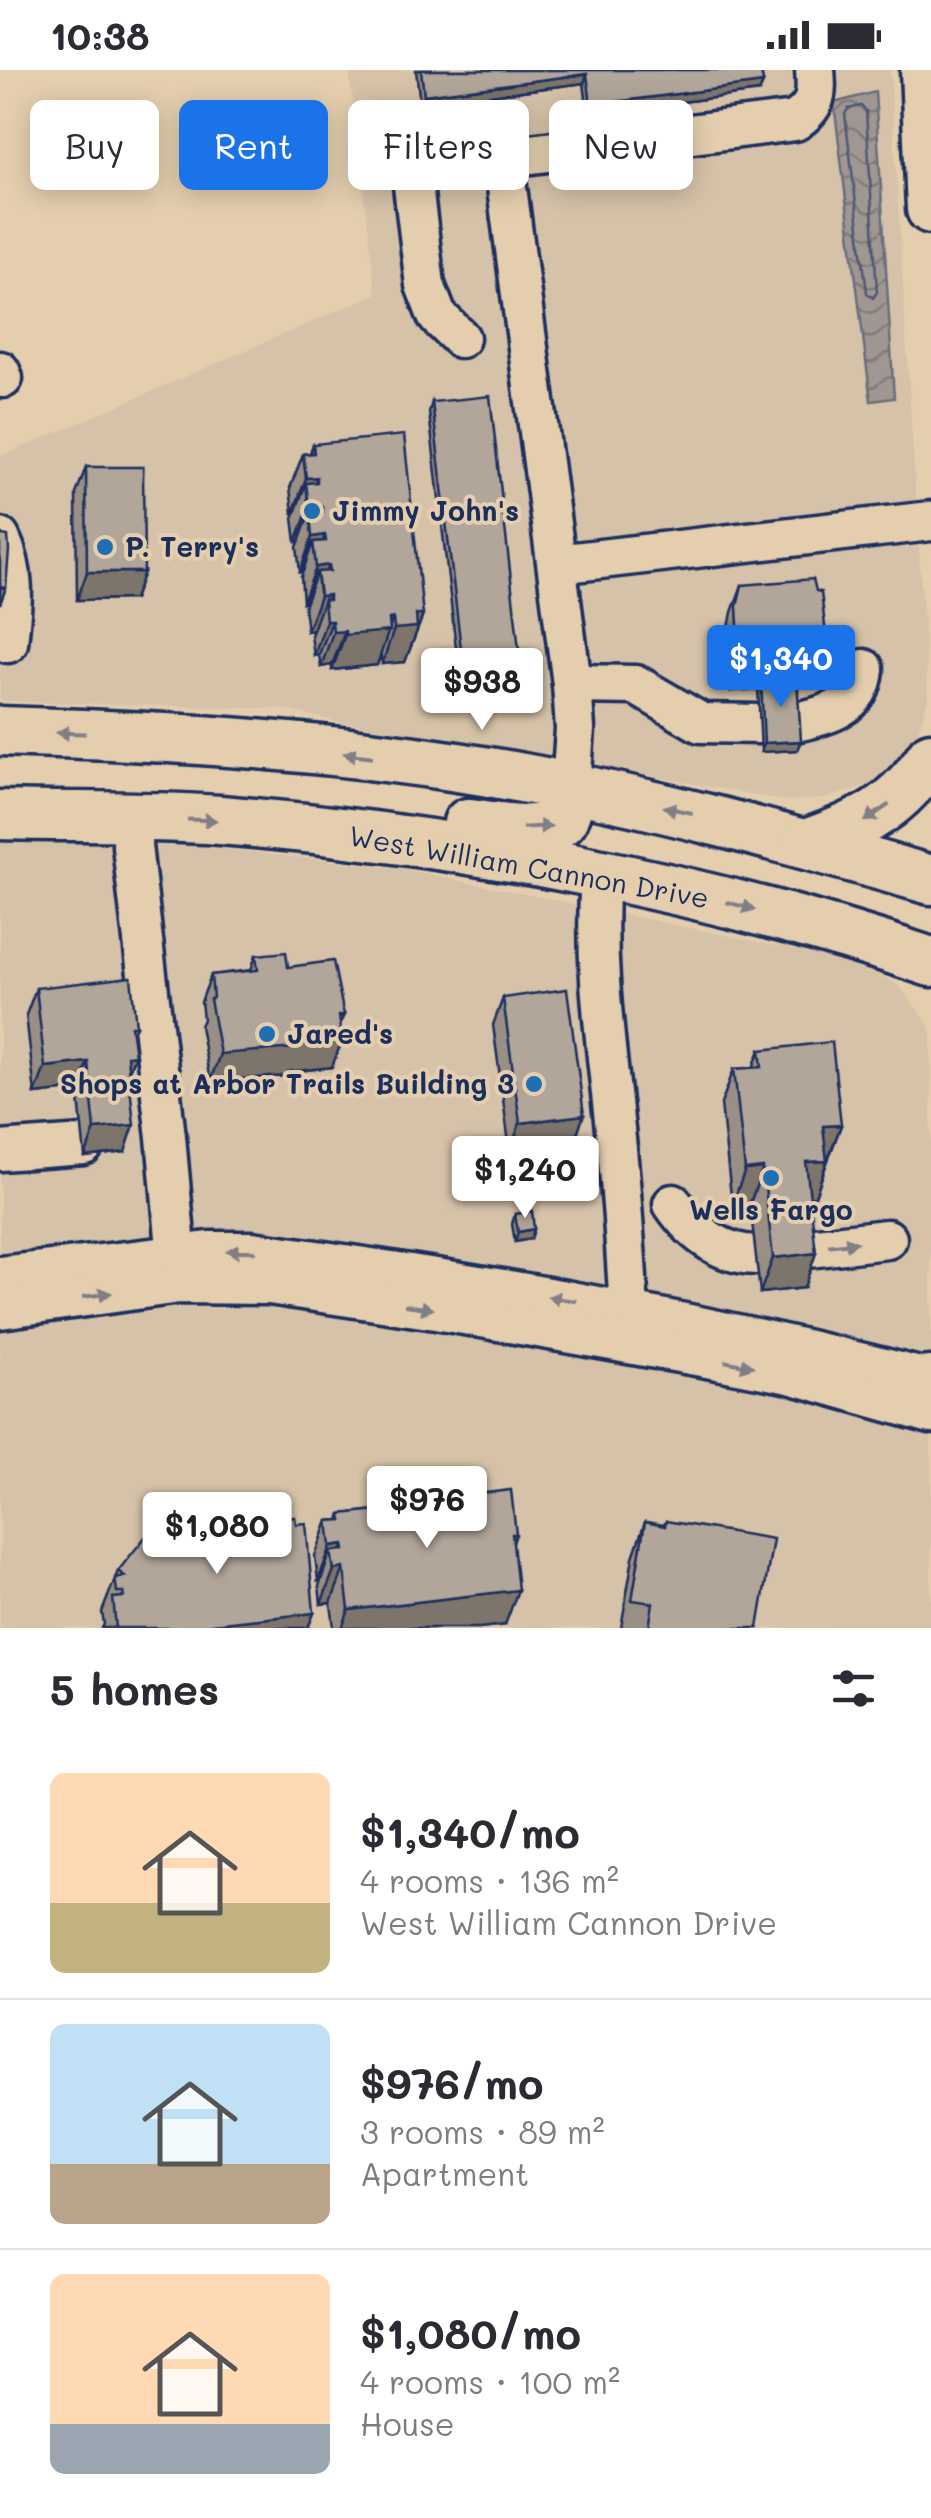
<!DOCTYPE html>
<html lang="en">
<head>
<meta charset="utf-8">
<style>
	:root { --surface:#fff; --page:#f7f7f7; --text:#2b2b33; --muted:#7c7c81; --line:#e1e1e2; --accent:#1a73e8 }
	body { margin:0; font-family:Mali,sans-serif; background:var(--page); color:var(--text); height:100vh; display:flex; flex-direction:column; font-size:38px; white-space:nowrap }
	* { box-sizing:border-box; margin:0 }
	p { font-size:32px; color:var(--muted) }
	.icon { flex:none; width:55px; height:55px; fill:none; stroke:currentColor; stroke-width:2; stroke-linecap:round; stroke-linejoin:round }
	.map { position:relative; height:1558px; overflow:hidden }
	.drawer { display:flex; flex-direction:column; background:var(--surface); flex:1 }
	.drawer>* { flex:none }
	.guide { position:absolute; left:30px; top:30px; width:872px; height:90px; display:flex; gap:20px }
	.price { position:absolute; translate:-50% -85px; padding:0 22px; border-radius:10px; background:#fff; color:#222; font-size:32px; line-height:65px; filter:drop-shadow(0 2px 5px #0008) }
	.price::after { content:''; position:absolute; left:50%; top:60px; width:30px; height:22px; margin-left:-15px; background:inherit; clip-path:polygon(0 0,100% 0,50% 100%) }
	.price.on { background:var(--accent); color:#fff }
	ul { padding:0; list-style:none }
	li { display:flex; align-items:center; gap:30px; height:250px; padding:0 50px }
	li+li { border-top:2px solid var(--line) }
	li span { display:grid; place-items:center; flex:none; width:280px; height:200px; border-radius:15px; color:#555 }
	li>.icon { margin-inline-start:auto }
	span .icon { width:120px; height:120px; fill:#fffc; stroke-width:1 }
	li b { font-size:42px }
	h2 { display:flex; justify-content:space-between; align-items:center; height:120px; padding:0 50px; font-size:42px }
	.chip { padding:0 35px; border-radius:15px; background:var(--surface); box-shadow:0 5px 25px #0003; font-size:35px; line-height:90px }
	.chip.on { background:var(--accent); color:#fff }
	.status { display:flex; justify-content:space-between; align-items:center; height:70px; padding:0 50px; background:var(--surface); direction:ltr }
	.status svg { height:28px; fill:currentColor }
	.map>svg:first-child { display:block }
	.built { fill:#d5c2a8 }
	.water { fill:url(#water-waves); stroke:#6b6d7e; stroke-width:2.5 }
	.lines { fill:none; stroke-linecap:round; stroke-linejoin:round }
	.shore { stroke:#505973; stroke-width:2.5 }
	.minor-casing { stroke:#1b2f5e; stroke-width:45 }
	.major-casing { stroke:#1b2f5e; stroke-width:55 }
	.minor { stroke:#e4ceae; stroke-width:38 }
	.major { stroke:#e4ceae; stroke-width:48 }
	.wall { fill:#998f84; stroke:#1b2f5e; stroke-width:2.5 }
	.shaded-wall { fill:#7d746c; stroke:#1b2f5e; stroke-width:2.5 }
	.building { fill:#b2a69a; stroke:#1b2f5e; stroke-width:2.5 }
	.oneway { fill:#807e86 }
	.poi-dot { fill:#1f6fb2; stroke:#e4ceae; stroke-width:4 }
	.labels { text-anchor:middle; stroke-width:8; stroke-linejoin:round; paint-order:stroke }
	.poi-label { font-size:28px; font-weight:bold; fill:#1b2f5e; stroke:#e4ceae; text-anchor:start }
	.street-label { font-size:28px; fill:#1b2f5e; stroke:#e4ceae }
</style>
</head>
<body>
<div class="status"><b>10:38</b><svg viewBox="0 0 49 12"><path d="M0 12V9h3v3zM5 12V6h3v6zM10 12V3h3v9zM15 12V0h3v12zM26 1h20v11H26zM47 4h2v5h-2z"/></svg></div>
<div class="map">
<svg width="931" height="1558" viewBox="0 0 931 1558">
	<defs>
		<pattern id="water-waves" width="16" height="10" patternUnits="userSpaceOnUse" patternTransform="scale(2.5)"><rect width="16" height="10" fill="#a09793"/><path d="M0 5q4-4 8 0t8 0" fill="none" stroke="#827c7b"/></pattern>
	</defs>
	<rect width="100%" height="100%" fill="#e4ceae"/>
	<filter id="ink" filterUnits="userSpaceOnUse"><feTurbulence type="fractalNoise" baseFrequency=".01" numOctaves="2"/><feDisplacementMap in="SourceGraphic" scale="20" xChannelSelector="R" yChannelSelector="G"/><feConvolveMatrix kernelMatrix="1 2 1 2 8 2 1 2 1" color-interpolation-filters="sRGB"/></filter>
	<g filter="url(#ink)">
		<g class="built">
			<path d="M349,0H890L928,630L916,668L898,697L861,717L824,729L786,731L424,664L338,652L283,639L0,631V387L376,224Z"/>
			<path d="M0,772H159L398,798L850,891L898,915L928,953L931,964V1558H0Z"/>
		</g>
		<path class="water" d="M875,22L894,328L871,331L834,33Z"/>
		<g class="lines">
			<path class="shore" d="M861,36L866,41L877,222L873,228L867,223L845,44L848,39Z"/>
			<defs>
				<g id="minor">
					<path d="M503,87L572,614L575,659L571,718"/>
					<path d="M460,268L437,246L425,215L411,99L795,51C817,36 817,25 815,0"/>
					<path d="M0,301L3,308"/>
					<path d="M0,468C17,503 12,536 8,573"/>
					<path d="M557,494L931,451"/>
					<path d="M572,614L636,615L701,653L760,654"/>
					<path d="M795,652C826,646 861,637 864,599"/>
					<path d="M133,748L132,776L166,1067L179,1211"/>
					<path d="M600,806C593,899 608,987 617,1079C623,1140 627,1201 630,1262"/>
					<path d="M0,1081L84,1075"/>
					<path d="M673,1134C693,1163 720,1184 756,1185"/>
					<path d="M799,1179L887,1169"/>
					<path d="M0,1206L209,1181H252C477,1211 699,1250 919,1307L931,1306"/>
					<path d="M0,1239L179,1214L269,1215L436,1240L702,1287L790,1304L931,1344"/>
				</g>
				<g id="major">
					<path d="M925,0L931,139"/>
					<path d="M0,661C171,666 344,676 512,706C654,732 792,770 931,810"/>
					<path d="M0,745C73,747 147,745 220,750C456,769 706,816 931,892"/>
					<path d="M468,753C489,755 550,768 563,749C568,741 569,727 571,718"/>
					<path d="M806,774C863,753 896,740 931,687"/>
				</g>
			</defs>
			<use href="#minor" class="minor-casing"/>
			<use href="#major" class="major-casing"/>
			<use href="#minor" class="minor"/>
			<use href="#major" class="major"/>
		</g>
		<g class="wall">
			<path d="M416,0H761L763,13L759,22L588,44L584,13L420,34Z"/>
			<path d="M432,332L522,606L519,615L461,622L429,342Z"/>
			<path d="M313,374L423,545L405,592L382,594L381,585L377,595L332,600V595L321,597L319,585L314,586L311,565L313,560L307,561L304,537L306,531L303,532L301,507L303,501L300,502L297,477L299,472H296L293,448L295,443H293L290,418L303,384L310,383Z"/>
			<path d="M86,397L144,502L134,529L77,530L76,424Z"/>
			<path d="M742,515L827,573L811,616L798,617L797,680L761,682L758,619L731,621L728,563L732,542Z"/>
			<path d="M256,885L288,897L340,954L332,997L288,1002L287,1006L210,1011L200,956L203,949L201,932L211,905L251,900Z"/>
			<path d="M36,918L136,956L132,966L135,985L128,1002L125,1082L85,1087L78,1019L35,1024L26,945Z"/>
			<path d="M503,928L574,1072L510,1081L493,955Z"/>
			<path d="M760,980L841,1055L815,1126H810L804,1218L760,1223L750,1133L732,1135L721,1034L734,999L753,998Z"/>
			<path d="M515,1144L534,1159L531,1169L515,1172L512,1154Z"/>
			<path d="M468,1425L516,1464L513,1473L505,1555L479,1558H334L331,1533L321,1534L319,1516L321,1510L318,1511L315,1486L328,1451L339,1450L341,1444L466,1430Z"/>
			<path d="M666,1451L758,1558H621L633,1487L645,1452L664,1455Z"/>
			<path d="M201,1458L314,1543L308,1558H102L104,1554L102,1542L118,1501L156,1475L162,1474L167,1462L197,1466Z"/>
		</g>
		<g class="shaded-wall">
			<path d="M587,4L584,13L420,34L424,25Z"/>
			<path d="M763,13L759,22L588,44L591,35Z"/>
			<path d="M317,407L308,431L306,413L295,443H293L306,408Z"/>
			<path d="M322,436L312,463L310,442L299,472H296L309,437Z"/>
			<path d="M325,465L316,492L313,472L303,501L300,502L312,467Z"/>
			<path d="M329,495L319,523L317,502L306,531L303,532L316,497Z"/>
			<path d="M87,502H144L134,529L77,530Z"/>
			<path d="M0,517L6,518L0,534Z"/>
			<path d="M329,525L325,536L324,530L313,560L307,561L320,526Z"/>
			<path d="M416,545H423L405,592L382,594L394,559Z"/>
			<path d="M393,548L377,595L332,600L345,565Z"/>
			<path d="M326,551H332L319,585L314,586Z"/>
			<path d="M345,561L332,595L321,597L333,562Z"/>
			<path d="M827,573L811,616L762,619L761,609L758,619L731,621L740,594Z"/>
			<path d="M522,606L519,615L461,622L465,613Z"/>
			<path d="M801,671L797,680L761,682L764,673Z"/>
			<path d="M344,945L334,971L342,970L332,997L288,1002L287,1006L210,1011L220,984Z"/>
			<path d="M135,985L125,1012L127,986Z"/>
			<path d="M88,992L78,1019L35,1024L45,997Z"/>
			<path d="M584,1045L574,1072L510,1081L520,1053Z"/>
			<path d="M134,1055L125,1082L85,1087L95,1059Z"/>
			<path d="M841,1055L828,1089L811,1091L823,1056Z"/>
			<path d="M827,1091L815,1126L794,1127L806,1092Z"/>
			<path d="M763,1098L750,1133L732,1135L745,1100Z"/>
			<path d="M534,1159L531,1169L515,1172L518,1162Z"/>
			<path d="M816,1183L804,1218L760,1223L773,1188Z"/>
			<path d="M344,1474L335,1499L344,1498L331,1533L321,1534L334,1500L331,1481L321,1510L318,1511L331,1476Z"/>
			<path d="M518,1520L505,1555L479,1558H342L349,1540Z"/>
			<path d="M314,1543L308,1558H176Z"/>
		</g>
		<g class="building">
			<path d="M421,0H761L763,13L591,35L587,4L424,25Z"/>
			<path d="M490,326L522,606L465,613L432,332Z"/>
			<path d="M404,365L423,545H416L417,557L394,559L393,548L389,549L390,561L345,565V561L333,562L332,551H326L324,530H329V525L320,526L317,502L330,501L329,495L316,497L313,472L326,471L325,465L312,467L310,442L323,441L322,436L309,437L306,413L317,412V407L306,408L303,384L314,383L313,374Z"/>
			<path d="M86,397H143L144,502H87Z"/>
			<path d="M0,460L2,465L8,466L9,480L6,518L0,517Z"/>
			<path d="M813,509L816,521L821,522L827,573L821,574V588L740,594L737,536L742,515Z"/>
			<path d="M797,607L801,671L764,673L761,609Z"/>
			<path d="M286,882L288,897L333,891L344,945L339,946L342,970L296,975L297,978L220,984L210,929L213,928L211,905L258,900L256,885Z"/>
			<path d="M131,907L136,956H131L135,985L127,986L134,1055L95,1059L88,992L45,997L36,918Z"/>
			<path d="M567,919L584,1045L520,1053L503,928Z"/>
			<path d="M832,972L841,1055L823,1056L827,1091L806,1092L816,1183L773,1188L763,1098L745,1100L734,999L762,997L760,980Z"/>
			<path d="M532,1141L534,1159L518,1162L515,1144Z"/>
			<path d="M511,1420L516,1464H512L518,1520L349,1540L344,1498L334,1500L331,1481L345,1480L344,1474L331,1476L328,1451L342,1450L341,1444L468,1430V1425Z"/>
			<path d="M295,1447L296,1454L306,1453L314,1543L176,1558H116L113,1528L124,1527L123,1522H117L115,1508L125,1506L118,1501L146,1466L156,1475L167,1474V1462L196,1458L197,1466L202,1465L201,1458Z"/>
			<path d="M666,1451L773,1469L758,1558H649L653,1533L632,1530L645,1452L665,1456Z"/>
		</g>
		<defs><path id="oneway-solid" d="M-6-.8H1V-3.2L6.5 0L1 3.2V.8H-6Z" transform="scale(2.5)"/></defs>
		<g class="oneway">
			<use href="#oneway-solid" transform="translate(71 663) rotate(-178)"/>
			<use href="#oneway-solid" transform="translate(358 685) rotate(-173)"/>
			<use href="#oneway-solid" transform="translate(678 740) rotate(-168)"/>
			<use href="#oneway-solid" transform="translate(877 743) rotate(145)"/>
			<use href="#oneway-solid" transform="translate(202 750) rotate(2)"/>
			<use href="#oneway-solid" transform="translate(537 757) rotate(-3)"/>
			<use href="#oneway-solid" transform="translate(741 836) rotate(15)"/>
			<use href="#oneway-solid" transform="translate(843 1174) rotate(-7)"/>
			<use href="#oneway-solid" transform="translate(241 1181) rotate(-179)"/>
			<use href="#oneway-solid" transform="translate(97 1225) rotate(-8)"/>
			<use href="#oneway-solid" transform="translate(562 1229) rotate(-171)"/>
			<use href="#oneway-solid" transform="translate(419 1237) rotate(9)"/>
			<use href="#oneway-solid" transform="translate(739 1294) rotate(11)"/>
		</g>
	</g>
	<g class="poi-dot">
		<circle cx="312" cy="441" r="10"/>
		<circle cx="105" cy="477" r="10"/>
		<circle cx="267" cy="964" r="10"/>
		<circle cx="534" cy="1014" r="10"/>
		<circle cx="771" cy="1108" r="10"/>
	</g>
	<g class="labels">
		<g class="poi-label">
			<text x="332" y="451">Jimmy John's</text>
			<text x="125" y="487">P. Terry's</text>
			<text x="287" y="974">Jared's</text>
			<text x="514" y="1024" text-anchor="end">Shops at Arbor Trails Building 3</text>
			<text x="771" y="1150" text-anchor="middle">Wells Fargo</text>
		</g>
		<g class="street-label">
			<text transform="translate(529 797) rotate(10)" y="10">West William Cannon Drive</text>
		</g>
	</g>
</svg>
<b class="price on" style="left:781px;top:640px">$1,340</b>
<b class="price" style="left:482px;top:663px">$938</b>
<b class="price" style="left:525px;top:1151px">$1,240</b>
<b class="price" style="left:427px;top:1481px">$976</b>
<b class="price" style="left:217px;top:1507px">$1,080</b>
<div class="guide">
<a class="chip">Buy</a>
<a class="chip on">Rent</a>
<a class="chip">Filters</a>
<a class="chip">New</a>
</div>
</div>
<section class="drawer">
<h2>5 homes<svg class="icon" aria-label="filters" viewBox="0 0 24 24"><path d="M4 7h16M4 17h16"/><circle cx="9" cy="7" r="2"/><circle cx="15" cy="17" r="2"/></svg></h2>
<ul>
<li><span style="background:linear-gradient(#ffd9b3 65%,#c2b280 0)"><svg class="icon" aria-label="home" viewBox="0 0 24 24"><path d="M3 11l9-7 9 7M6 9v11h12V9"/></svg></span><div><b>$1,340/mo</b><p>4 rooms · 136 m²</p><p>West William Cannon Drive</p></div></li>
<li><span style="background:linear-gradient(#bfe0f5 70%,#b9a48a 0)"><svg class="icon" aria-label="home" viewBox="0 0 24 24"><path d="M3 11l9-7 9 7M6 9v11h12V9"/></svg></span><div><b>$976/mo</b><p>3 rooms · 89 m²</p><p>Apartment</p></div></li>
<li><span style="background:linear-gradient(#ffd9b3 75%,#9aa5b1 0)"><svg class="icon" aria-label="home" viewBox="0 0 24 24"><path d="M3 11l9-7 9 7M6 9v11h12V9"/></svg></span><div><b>$1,080/mo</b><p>4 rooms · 100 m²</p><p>House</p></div></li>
</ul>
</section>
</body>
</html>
